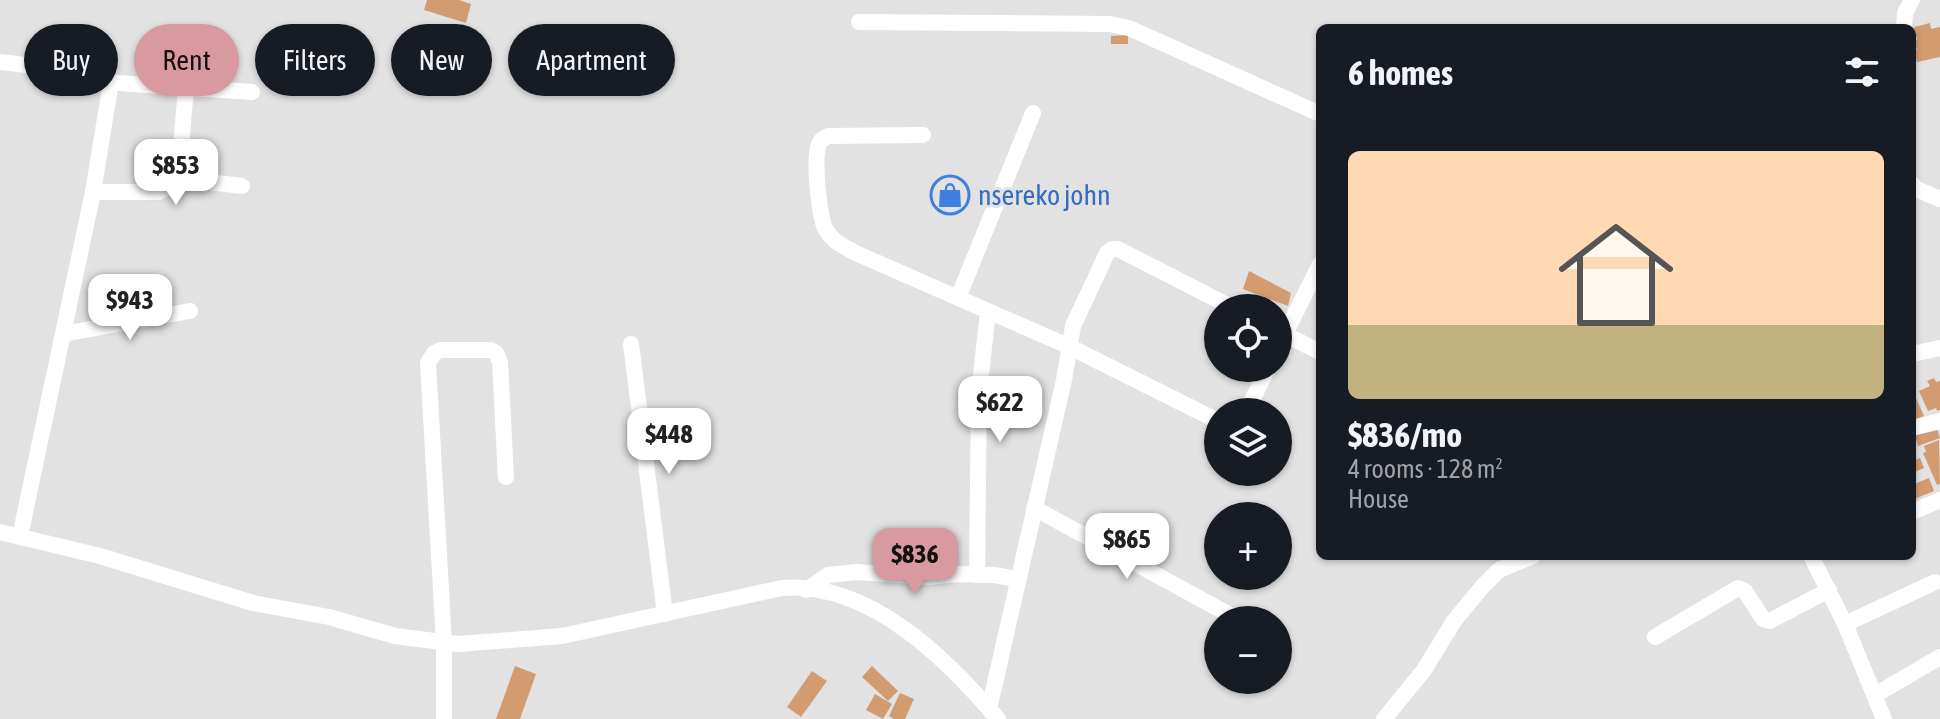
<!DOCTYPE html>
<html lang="en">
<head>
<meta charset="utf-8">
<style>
	:root { --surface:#171b24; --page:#20242c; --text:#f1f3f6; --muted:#9ea1a6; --line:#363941; --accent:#d999a1 }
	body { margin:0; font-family:"Asap Condensed",sans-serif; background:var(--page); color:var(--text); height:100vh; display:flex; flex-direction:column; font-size:30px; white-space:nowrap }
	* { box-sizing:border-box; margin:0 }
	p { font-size:26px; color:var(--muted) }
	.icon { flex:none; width:44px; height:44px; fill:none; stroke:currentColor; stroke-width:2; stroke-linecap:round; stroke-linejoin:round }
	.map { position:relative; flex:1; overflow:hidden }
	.details { position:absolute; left:1316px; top:24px; width:600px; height:536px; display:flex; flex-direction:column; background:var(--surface); border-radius:12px; box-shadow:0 2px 6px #0004 }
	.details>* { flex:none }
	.top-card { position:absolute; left:24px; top:24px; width:760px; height:72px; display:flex; gap:16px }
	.buttons { position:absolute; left:1204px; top:294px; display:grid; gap:16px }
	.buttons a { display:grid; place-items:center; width:88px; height:88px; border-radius:50%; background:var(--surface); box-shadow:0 2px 6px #0004; font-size:40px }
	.price { position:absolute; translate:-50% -68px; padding:0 18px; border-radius:16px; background:#fff; color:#222; font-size:26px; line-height:52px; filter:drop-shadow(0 2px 4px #0008) }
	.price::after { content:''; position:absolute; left:50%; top:48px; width:24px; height:18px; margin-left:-12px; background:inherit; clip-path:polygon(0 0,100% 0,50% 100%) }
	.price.current { background:var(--accent); color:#111 }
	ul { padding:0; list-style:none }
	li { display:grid; align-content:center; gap:16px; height:424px; padding:0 32px }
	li+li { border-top:2px solid var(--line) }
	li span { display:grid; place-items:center; height:248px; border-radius:12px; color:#555 }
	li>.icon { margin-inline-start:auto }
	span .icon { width:144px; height:144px; fill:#fffc; stroke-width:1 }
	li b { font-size:34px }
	h2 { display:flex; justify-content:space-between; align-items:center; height:96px; padding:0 32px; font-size:34px }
	.pill { padding:0 28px; border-radius:36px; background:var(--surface); box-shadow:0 2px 6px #0004; font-size:28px; line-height:72px }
	.pill.current { background:var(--accent); color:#111 }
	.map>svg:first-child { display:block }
	.building { fill:#d39c70 }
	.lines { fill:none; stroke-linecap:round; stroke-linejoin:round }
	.minor { stroke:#fff; stroke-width:16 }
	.labels { text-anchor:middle; stroke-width:6; stroke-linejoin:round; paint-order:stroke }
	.shop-label { font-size:28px; fill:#366cbe; stroke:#e2e2e3; text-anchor:start }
</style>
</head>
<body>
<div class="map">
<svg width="1940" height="719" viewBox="0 0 1940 719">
	<rect width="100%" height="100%" fill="#e2e2e3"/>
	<g class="building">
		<path d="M427,0H459L471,4L466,23L424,10Z"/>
		<path d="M1930,23L1931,29L1940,27V57L1917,62L1914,50H1917L1914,41L1917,40L1914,27Z"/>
		<path d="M1128,35V44H1111V36Z"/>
		<path d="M1249,271L1291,293L1288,306L1243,289Z"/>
		<path d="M1934,378L1936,382L1940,381V410L1937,411L1936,408L1928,411L1919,391L1930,386L1927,381Z"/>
		<path d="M1912,389L1924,416L1912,422Z"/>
		<path d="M1936,426L1940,438L1918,446L1914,434Z"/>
		<path d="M1939,440L1940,484L1937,485L1923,453L1926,452L1924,446Z"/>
		<path d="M1920,458L1924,468L1912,473V461Z"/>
		<path d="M1929,478L1934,491L1912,500V485Z"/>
		<path d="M515,666L536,674L520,719H496Z"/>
		<path d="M872,666L898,691L888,701L862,677Z"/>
		<path d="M812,671L827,681L801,717L787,707Z"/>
		<path d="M900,693L914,699L905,719H894L889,716Z"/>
		<path d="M875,694L892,704L883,719L866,710Z"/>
	</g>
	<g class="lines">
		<g class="minor">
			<path d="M859,22L1109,24L1129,28L1320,114"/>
			<path d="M1904,28L1905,13L1912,0"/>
			<path d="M0,62L58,69L118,83L252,92"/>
			<path d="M923,135L828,136C823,139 821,139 819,144C813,157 819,215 825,228C832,242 846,248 860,255L1068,346L1218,421"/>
			<path d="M178,182L186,88"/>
			<path d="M1912,184L1916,189L1940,199"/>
			<path d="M93,192L111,82"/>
			<path d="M958,298L1033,113"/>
			<path d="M1278,331L1320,352"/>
			<path d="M63,334L190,311"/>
			<path d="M631,344L665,614"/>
			<path d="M1278,348L1320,264"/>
			<path d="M1912,354L1940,348"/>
			<path d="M1246,412L1268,368"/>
			<path d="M1912,428L1940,421"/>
			<path d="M1034,508L1239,620"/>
			<path d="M1912,512L1940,500"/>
			<path d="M0,532L100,556L253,603L329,617L395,636L458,644L562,636L782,588C869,581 947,659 998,719"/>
			<path d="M20,536L93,192H159L178,182L192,180L242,186"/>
			<path d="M1811,556L1845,624L1884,719"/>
			<path d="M977,575L979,393L988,311"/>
			<path d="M806,590L828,575L856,572L929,577L957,574L994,575L1018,579"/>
			<path d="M1845,624L1935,582"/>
			<path d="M1655,637L1738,588L1745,591L1763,619L1770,621L1829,590"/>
			<path d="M1875,695L1940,657"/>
			<path d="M989,709L1064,380L1073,326L1107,253L1112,249H1118L1233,308"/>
			<path d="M444,719V643L428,363L434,353L441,350H491L496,353L500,362L506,477"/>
			<path d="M1384,719L1424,670L1454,621L1482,587L1499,570L1533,556"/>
		</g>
	</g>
	<defs>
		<symbol id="shop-ring" viewBox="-11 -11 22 22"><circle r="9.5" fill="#e2e2e3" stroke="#3f7fe0" stroke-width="1.5"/><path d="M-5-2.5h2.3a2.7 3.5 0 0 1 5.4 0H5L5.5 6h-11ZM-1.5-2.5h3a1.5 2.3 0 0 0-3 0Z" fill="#3f7fe0"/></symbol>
	</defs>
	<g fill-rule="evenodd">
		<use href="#shop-ring" x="928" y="173" width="44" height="44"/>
	</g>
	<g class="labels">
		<g class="shop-label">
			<text x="978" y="205">nsereko john</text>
		</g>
	</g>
</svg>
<div class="buttons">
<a><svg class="icon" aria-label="locate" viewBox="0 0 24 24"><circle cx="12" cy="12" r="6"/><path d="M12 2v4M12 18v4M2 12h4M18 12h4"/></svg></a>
<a><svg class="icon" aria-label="layers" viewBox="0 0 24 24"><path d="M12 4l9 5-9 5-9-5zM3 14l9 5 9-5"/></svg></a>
<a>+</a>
<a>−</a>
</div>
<b class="price" style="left:176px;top:207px">$853</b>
<b class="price" style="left:130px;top:342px">$943</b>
<b class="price" style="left:1000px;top:444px">$622</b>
<b class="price" style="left:669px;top:476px">$448</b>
<b class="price" style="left:1127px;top:581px">$865</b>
<b class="price current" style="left:915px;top:596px">$836</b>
<div class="top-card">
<a class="pill">Buy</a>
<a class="pill current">Rent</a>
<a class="pill">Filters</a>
<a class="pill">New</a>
<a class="pill">Apartment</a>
</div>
<section class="details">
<h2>6 homes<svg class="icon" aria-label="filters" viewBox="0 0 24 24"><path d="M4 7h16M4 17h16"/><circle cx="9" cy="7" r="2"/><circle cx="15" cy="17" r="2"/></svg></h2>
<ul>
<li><span style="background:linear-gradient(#ffd9b3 70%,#c2b280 0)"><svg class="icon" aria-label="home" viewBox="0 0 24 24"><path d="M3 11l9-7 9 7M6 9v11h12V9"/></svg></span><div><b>$836/mo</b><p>4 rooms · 128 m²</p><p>House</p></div></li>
</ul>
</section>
</div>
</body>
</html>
